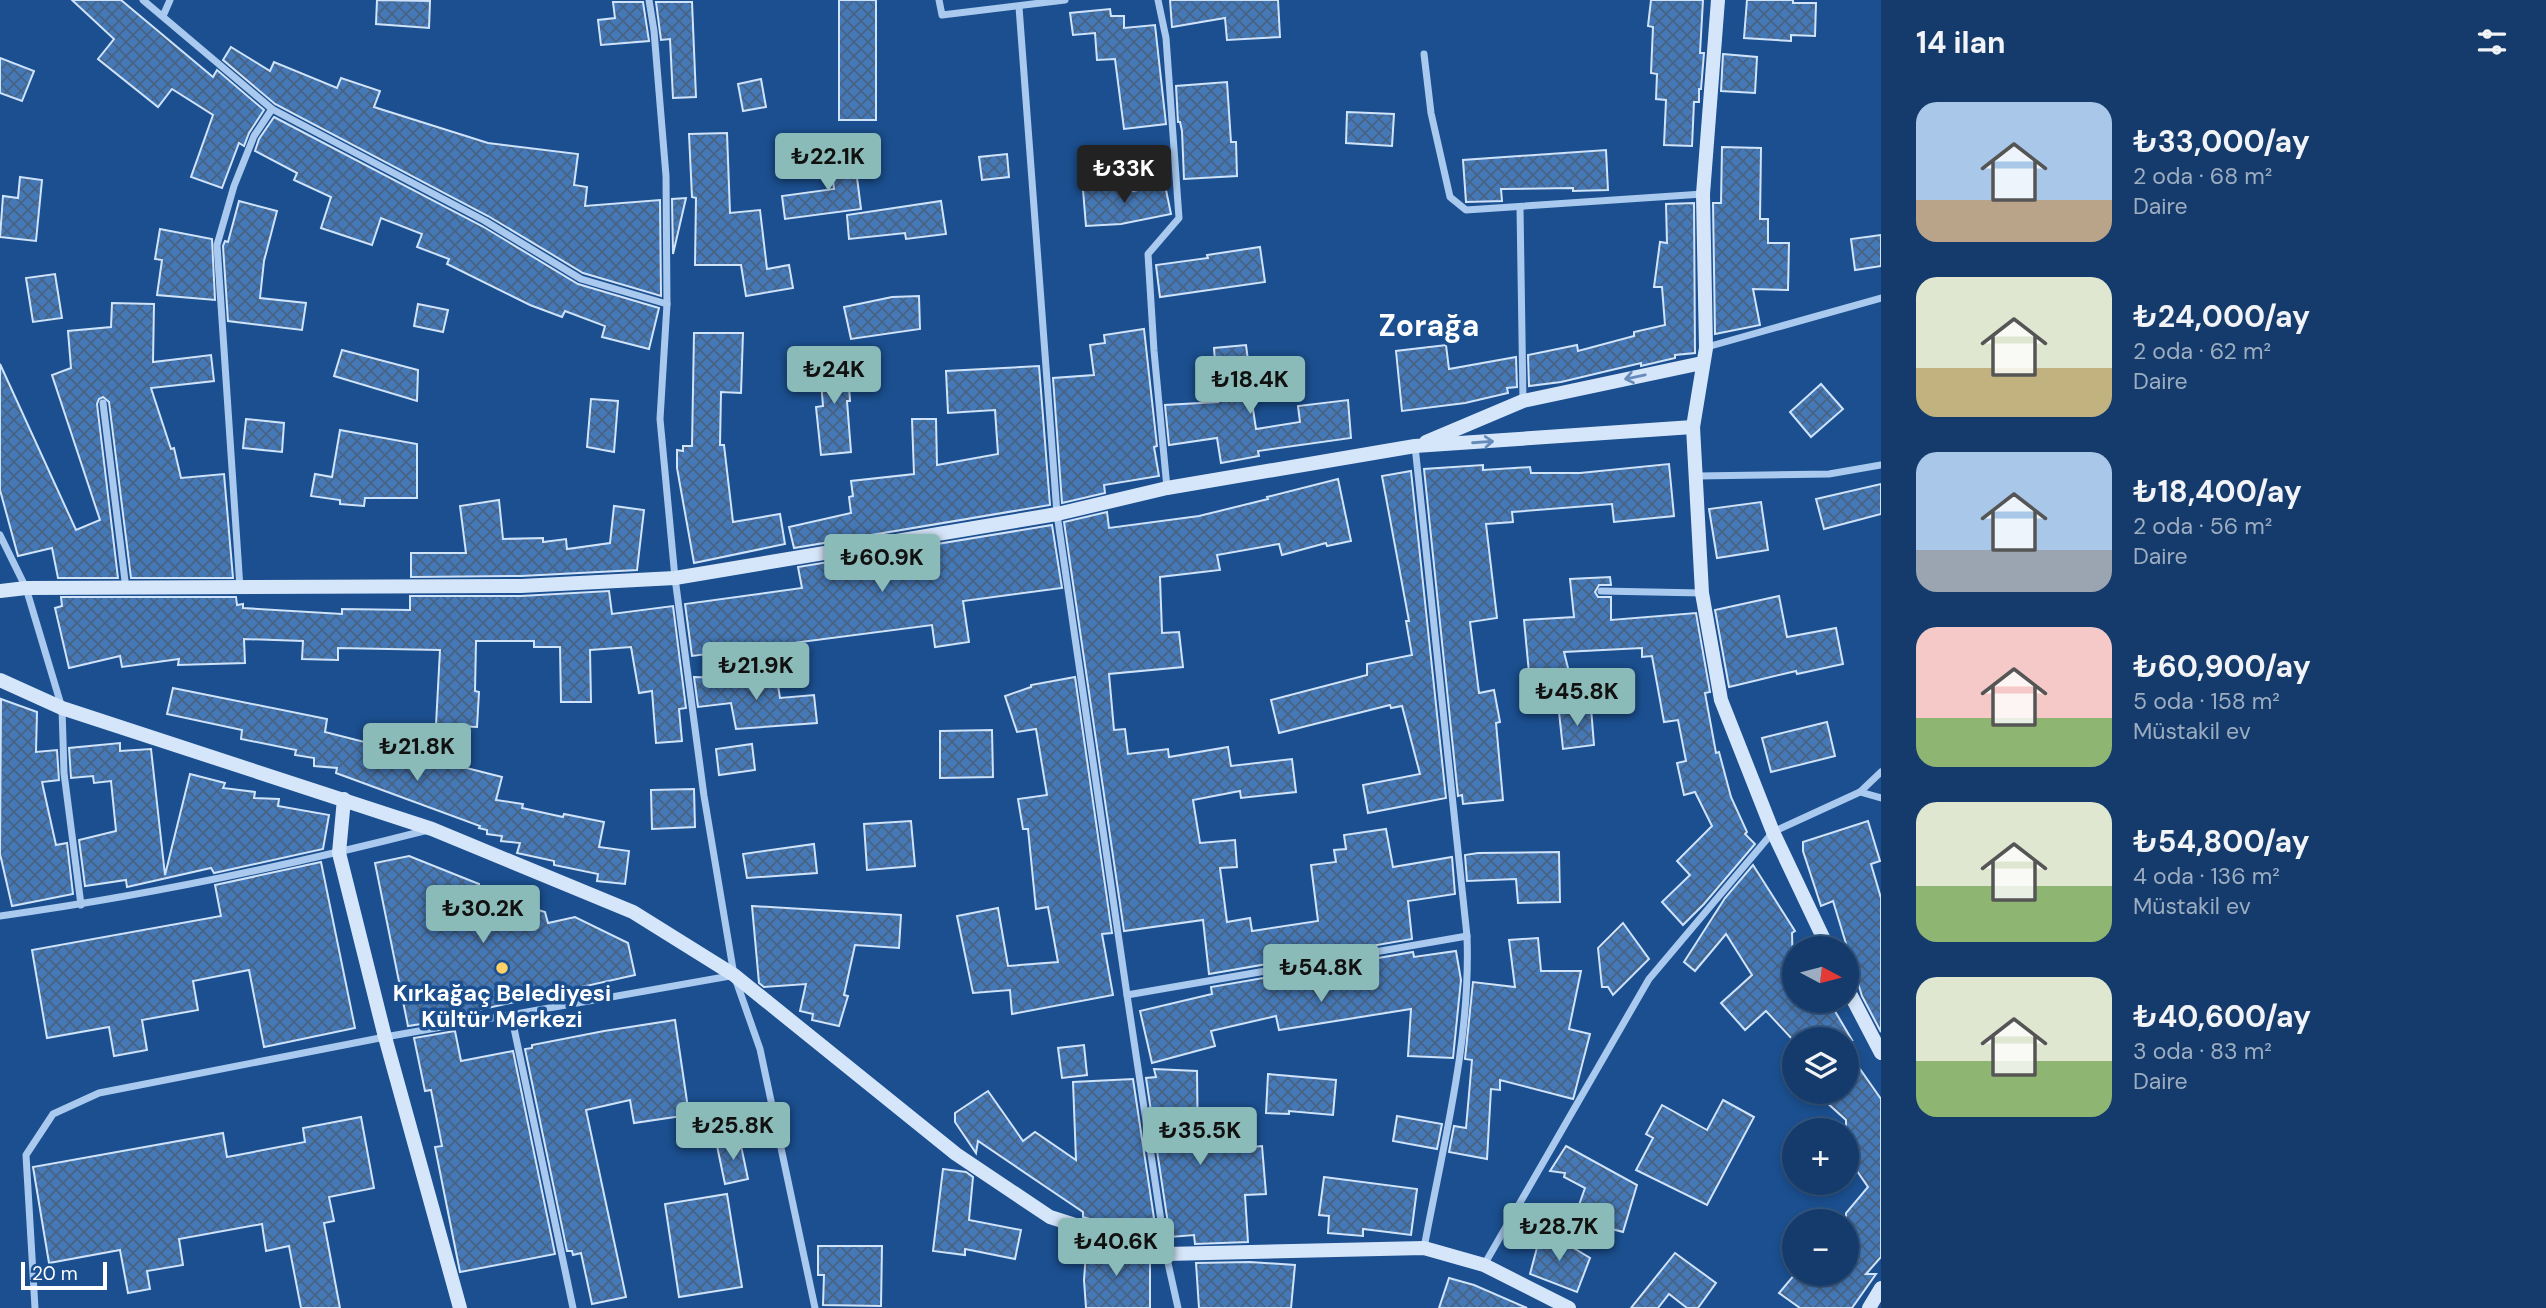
<!DOCTYPE html>
<html lang="tr">
<head>
<meta charset="utf-8">
<style>
	:root { --surface:#143b6b; --page:#1d4271; --text:#f1f3f6; --muted:#9dadc1; --line:#33557e; --accent:#8bbbb9 }
	body { margin:0; font-family:"DM Sans",sans-serif; background:var(--page); color:var(--text); height:100vh; display:flex; flex-direction:column; font-size:26px; white-space:nowrap }
	* { box-sizing:border-box; margin:0 }
	p { font-size:23px; color:var(--muted) }
	.icon { flex:none; width:38px; height:38px; fill:none; stroke:currentColor; stroke-width:2; stroke-linecap:round; stroke-linejoin:round }
	.map { position:relative; flex:1; overflow:hidden }
	.side { display:flex; flex-direction:column; background:var(--surface); width:665px }
	.side>* { flex:none }
	.needle { width:46px; rotate:97deg }
	.fabs { position:absolute; left:1782px; top:936px; display:grid; gap:14px }
	.fabs a { display:grid; place-items:center; width:77px; height:77px; border-radius:50%; background:var(--surface); box-shadow:0 4px 10px #0003,0 0 0 2px var(--line); font-size:35px }
	.scale { position:absolute; left:21px; bottom:18px; width:86px; box-sizing:border-box; padding-left:7px; border:4px solid #fff; border-top:0; font-size:19px; line-height:24px; white-space:nowrap; color:#fff; -webkit-text-stroke:5px #1b4f8f; paint-order:stroke }
	.price { position:absolute; translate:-50% -60px; padding:0 16px; border-radius:7px; background:var(--accent); color:#111; font-size:23px; line-height:46px; filter:drop-shadow(0 2px 4px #0008) }
	.price::after { content:''; position:absolute; left:50%; top:42px; width:21px; height:16px; margin-left:-10px; background:inherit; clip-path:polygon(0 0,100% 0,50% 100%) }
	.price.selected { background:#222; color:#fff }
	ul { padding:0; list-style:none }
	li { display:flex; align-items:center; gap:21px; height:175px; padding:0 35px }
	li span { display:grid; place-items:center; flex:none; width:196px; height:140px; border-radius:21px; color:#555 }
	li>.icon { margin-inline-start:auto }
	span .icon { width:84px; height:84px; fill:#fffc; stroke-width:1 }
	li b { font-size:30px }
	h2 { display:flex; justify-content:space-between; align-items:center; height:84px; padding:0 35px; font-size:30px }
	main { display:flex; flex:1; min-height:0 }
	.map>svg:first-child { display:block }
	.building { fill:url(#building-cross-hatch); stroke:#cfe3fa; stroke-width:2 }
	.lines { fill:none; stroke-linecap:round; stroke-linejoin:round }
	.street { stroke:#a9c9ee; stroke-width:7 }
	.secondary { stroke:#d6e6fa; stroke-width:14 }
	.oneway { stroke:#668bba }
	.poi-dot { fill:#ffd166; stroke:#1b4f8f; stroke-width:2.5 }
	.labels { text-anchor:middle; stroke-width:7; stroke-linejoin:round; paint-order:stroke }
	.poi-label { font-size:23px; font-weight:bold; fill:#fff; stroke:#1b4f8f }
	.district-label { font-size:30px; font-weight:bold; fill:#fff; stroke:#1b4f8f }
</style>
</head>
<body>
<main>
<div class="map">
<svg width="1881" height="1308" viewBox="0 0 1881 1308">
	<defs>
		<pattern id="building-cross-hatch" width="8" height="8" patternUnits="userSpaceOnUse" patternTransform="scale(1.75)"><rect width="8" height="8" fill="#4478b7"/><path d="M0 0l8 8M0 8l8-8" fill="none" stroke="#486282"/></pattern>
	</defs>
	<rect width="100%" height="100%" fill="#1b4f8f"/>
	<g class="building">
		<path d="M72,0H121L213,77L217,70L264,110L249,133L244,146L239,143L222,188L191,177L213,115L172,89L158,107L98,59L114,39Z"/>
		<path d="M377,0L430,1L429,28L376,24Z"/>
		<rect x="839" y="0" width="37" height="120"/>
		<path d="M1170,0H1278L1280,37L1227,40L1225,18L1172,27Z"/>
		<path d="M1651,0H1703L1700,53H1704L1701,89H1699V102H1694L1692,146L1664,145L1666,100L1656,99L1657,74L1651,73L1653,27L1648,26Z"/>
		<path d="M1747,0H1793V3H1816L1815,36L1791,35V41L1744,38Z"/>
		<path d="M613,2H643L649,41L601,45L598,20L615,18Z"/>
		<path d="M656,2H692L696,97L673,98L670,39L661,40Z"/>
		<path d="M1110,9L1111,16H1124V28L1155,25L1166,124L1124,129L1115,59L1097,60L1095,33L1073,35L1070,13Z"/>
		<path d="M231,47L270,71L274,62L337,88L341,78L380,91L374,107L488,143L578,154L574,185L587,187L585,206L660,200L661,296L583,273L488,216L275,104L223,60Z"/>
		<path d="M1723,54L1757,57L1755,93L1721,91Z"/>
		<path d="M0,58L34,71L22,101L0,93Z"/>
		<path d="M761,79L766,107L743,111L738,84Z"/>
		<path d="M1227,82L1231,142H1236L1237,176L1184,179L1182,131L1180,122H1178L1176,86Z"/>
		<path d="M1347,112L1394,114L1392,146L1346,143Z"/>
		<path d="M274,117L482,226L578,284L659,308L649,349L602,337L605,326L565,311L562,317L530,305L447,264L449,259L417,247L422,234L381,218L372,245L321,228L331,197L294,180L297,173L255,151L259,139Z"/>
		<path d="M727,133L730,213L760,210L767,269L789,265L793,288L746,296L741,265H695L696,198L692,197L689,134Z"/>
		<path d="M1722,147L1761,148L1760,219H1768V243H1789L1788,290L1753,289L1760,325L1715,334L1713,203H1721Z"/>
		<path d="M1606,150L1608,190L1573,191V188L1501,189L1502,201L1466,202L1463,160Z"/>
		<path d="M854,154L861,209L785,219L782,196L834,189L830,158Z"/>
		<path d="M1007,154L1009,177L982,180L979,157Z"/>
		<path d="M20,177L42,180L36,241L0,237L3,196L18,198Z"/>
		<path d="M1165,185L1171,214L1121,224L1086,226L1083,190L1127,187V192Z"/>
		<path d="M686,198L673,254L672,199Z"/>
		<path d="M239,201L277,211L264,261L260,298L306,303L302,330L228,321L223,246L225,241L228,242Z"/>
		<path d="M941,201L946,234L906,239L905,233L849,239L847,215Z"/>
		<path d="M1694,203L1695,353L1675,355V358L1641,366V363L1561,382L1529,386L1528,355L1577,345L1578,351L1634,336V332L1665,325L1662,287H1654L1660,242L1667,243L1666,204Z"/>
		<path d="M160,229L212,239L215,300L157,295L162,260L155,259Z"/>
		<path d="M1881,235V266L1855,270L1851,239Z"/>
		<path d="M1260,247L1265,282L1160,297L1156,265L1208,258L1207,255Z"/>
		<path d="M55,274L62,318L33,322L26,278Z"/>
		<path d="M919,296L920,329L851,339L844,307L892,297Z"/>
		<path d="M112,303L154,304L153,362L211,355L214,381L151,388L171,449L174,448L181,478L224,474L233,578H131L109,402L103,397L99,399L97,404L118,578H58L52,548L18,556L0,490V364L76,530L100,520L52,375L71,368L68,331L111,327Z"/>
		<path d="M418,304L448,310L443,332L414,326Z"/>
		<path d="M1144,329L1157,446L1154,447L1159,476L1104,485L1105,493L1062,503L1053,378L1094,375L1090,345L1105,343L1104,335Z"/>
		<path d="M694,333H743L741,393L721,392L720,445H724L733,522L780,514L785,544L694,563L677,468V450L683,451V446H692Z"/>
		<path d="M1246,345L1250,376H1248L1256,429L1300,422L1298,406L1348,400L1351,438L1258,451L1259,456L1221,463L1217,438L1169,445L1165,405L1218,402L1214,348Z"/>
		<path d="M1446,345L1449,369L1516,357L1517,387L1507,388L1508,393L1465,403L1402,411L1396,351Z"/>
		<path d="M342,350L418,370L417,401L334,376Z"/>
		<path d="M847,355L850,401H847L851,452L821,455L816,407L823,406L819,357Z"/>
		<path d="M1039,366L1050,505L794,548L789,527L851,513L849,497L853,496L851,481L914,474L912,419H936L937,465L998,454L995,410L948,413L946,371Z"/>
		<path d="M1821,384L1843,409L1811,437L1790,412Z"/>
		<path d="M591,399L618,401L614,452L587,447Z"/>
		<path d="M246,419L284,423L282,452L243,448Z"/>
		<path d="M340,430L417,444V498H365L364,506L340,504V500L311,496L315,474L332,477Z"/>
		<path d="M1669,464L1674,516L1614,522L1612,504L1512,512L1513,522L1486,524L1497,618L1470,622L1479,693L1494,690L1500,722L1496,723L1503,800L1463,804L1462,795L1458,796L1424,469L1483,465V470L1530,467L1531,473H1580Z"/>
		<path d="M1411,471L1446,798L1368,813L1363,785L1420,774L1402,706L1391,708L1390,705L1279,733L1271,700L1367,675V664L1412,655L1406,621H1409L1382,476Z"/>
		<path d="M1338,479L1351,541L1327,546L1326,543L1282,555L1279,544L1217,555L1220,570L1160,577L1162,633L1179,632L1183,667L1109,674L1114,730L1125,729L1128,754L1168,749L1169,757L1228,747L1231,766L1292,759L1296,792L1241,798L1240,791L1193,800L1200,843L1235,840L1237,867L1220,868L1227,922L1250,918L1252,931L1318,921L1311,865L1336,862L1334,850L1346,849L1344,835L1386,829L1393,867L1452,857L1455,894L1408,901L1412,939L1209,974L1203,920L1124,931L1064,522L1107,512L1109,528L1199,516L1268,499L1267,497Z"/>
		<path d="M1881,484V514L1824,529L1816,499Z"/>
		<path d="M499,500L503,539L543,538V542L566,539L567,549L610,543L614,506L644,510L637,570L521,576L411,577V553H466L460,506Z"/>
		<path d="M1761,502L1768,550L1717,558L1709,509Z"/>
		<path d="M1052,525L1062,588L963,601L969,642L935,647L932,625L692,656L685,604L802,588L798,567Z"/>
		<path d="M1610,577L1611,585H1599L1595,592L1598,597H1611V620L1696,613L1710,692L1705,693L1716,753L1719,752L1731,797L1747,832L1745,834L1755,844L1704,904L1683,925L1662,902L1690,875L1677,861L1712,826L1695,792L1684,795L1677,763L1686,761L1678,720L1664,722L1652,656L1642,657V648L1564,652L1573,688L1533,698L1526,673H1529L1524,620L1574,617L1570,579Z"/>
		<path d="M609,591L612,614L673,606L686,708L679,709L682,741L656,743L652,691L639,693L631,647L590,650L591,702H561L560,647H534V641H476L475,691L479,692L477,727L436,725L440,650L338,648V660L302,659L303,641L244,639L245,663L178,665L179,659L122,667L120,656L69,668L55,608L62,606L61,597H236L237,605L243,604V608L342,614V609L410,610V596H521Z"/>
		<path d="M1779,596L1787,637L1836,628L1843,664L1797,674L1796,671L1729,687L1715,610Z"/>
		<path d="M694,677L777,679L780,698L814,695L817,723L736,729L731,703L698,707Z"/>
		<path d="M1075,677L1112,933L1102,934L1113,995L1012,1014L1010,990L973,993L957,916L998,908L1008,966L1058,962L1048,907L1036,909L1028,829H1023L1018,799L1047,795L1036,729L1017,732L1005,696L1031,687V685Z"/>
		<path d="M173,688L327,719L325,732L502,777L496,800L523,804L522,808L563,817L564,814L604,822L599,847L629,851L625,884L597,881L598,874L554,865V861L517,853L520,843L501,841L502,836L487,834V830L479,828L480,826L336,773L337,768L314,766V758L295,755L296,750L241,739L242,730L167,714Z"/>
		<path d="M1,699L37,712L36,752L57,750L59,780L42,782L56,845L67,843L73,894L12,906L0,854Z"/>
		<path d="M1591,708L1594,745L1563,749L1559,712Z"/>
		<path d="M1827,722L1835,756L1771,772L1762,738Z"/>
		<path d="M992,730L993,777L940,778V731Z"/>
		<path d="M120,743V751L151,749L165,875L190,774L225,783L223,788L255,792L254,798L279,799L278,806L329,815L323,849L214,873L211,868L127,887L126,880L85,886L79,840L116,831L111,781L94,783L93,776L71,778L69,748Z"/>
		<path d="M752,744L755,770L719,775L716,749Z"/>
		<path d="M694,789L695,827L652,829L651,790Z"/>
		<path d="M911,821L915,866L867,870L864,824Z"/>
		<path d="M1868,821L1880,861L1871,864L1881,898V1032L1862,996L1833,901L1821,906L1803,851V842Z"/>
		<path d="M814,844L817,873L747,878L743,854Z"/>
		<path d="M1559,852L1560,902L1518,903L1516,879L1467,881L1465,855L1478,853Z"/>
		<path d="M409,856L479,884L480,892L545,912L548,923L575,917L628,943L635,975L452,1016L453,1019L408,1026L375,863Z"/>
		<path d="M321,862L355,1028L264,1047L249,970L193,981L198,1010L142,1020L147,1050L114,1056L109,1027L47,1038L32,950L221,916L215,885Z"/>
		<path d="M1753,865L1795,931L1792,933L1794,1001H1829L1852,1040H1793L1766,1011L1745,1030L1721,1003L1752,975L1726,934L1695,971L1684,962L1725,898Z"/>
		<path d="M752,906L901,915L899,948L855,945L844,995L848,996L839,1026L812,1020L813,1014L800,1011L806,984L764,987L759,983Z"/>
		<path d="M1623,923L1649,959L1613,995L1608,987H1602L1598,948Z"/>
		<path d="M1538,938L1541,971H1581L1569,1029L1590,1034L1574,1096L1573,1099L1500,1080V1090L1491,1089L1487,1159L1449,1152L1454,1126L1466,1128L1472,1060L1465,1059L1473,982L1515,987L1509,940Z"/>
		<path d="M1456,951L1461,980L1453,1058L1408,1056L1411,1009L1279,1030L1276,1016L1211,1031L1215,1046L1152,1063L1140,1011L1212,994L1211,987L1413,952L1414,957Z"/>
		<path d="M675,1020L689,1115L634,1123L630,1100L586,1110L626,1297L592,1304L581,1253L573,1255L572,1251H567L525,1049L532,1048V1045L604,1031Z"/>
		<path d="M455,1031L461,1061L513,1051L555,1254L460,1272L435,1147L442,1146L431,1090L425,1091L414,1038Z"/>
		<path d="M1084,1045L1087,1075L1062,1078L1058,1048Z"/>
		<path d="M1846,1049L1881,1099V1257L1866,1274H1876L1852,1308H1800L1779,1293L1795,1274H1846V1213L1868,1187L1846,1155V1120L1815,1092H1846Z"/>
		<path d="M1154,1069L1197,1071L1198,1152L1262,1146L1266,1194L1245,1195L1248,1242L1195,1244L1194,1235L1170,1237L1146,1078L1156,1077Z"/>
		<path d="M1268,1074L1336,1080L1333,1115L1289,1111V1114L1266,1113Z"/>
		<path d="M1133,1079L1157,1238L1152,1239L1083,1217V1212L978,1141L976,1153L955,1122V1113L988,1091L1023,1141L1035,1132L1076,1160L1073,1082Z"/>
		<path d="M1723,1100L1754,1117L1707,1205L1636,1170L1653,1138L1646,1134L1662,1105L1707,1130Z"/>
		<path d="M1397,1116L1442,1124L1437,1149L1393,1141Z"/>
		<path d="M361,1117L374,1188L329,1197L334,1221L324,1223L340,1308H301L289,1246L266,1251L262,1224L179,1239L183,1265L147,1271L150,1289L128,1293L120,1250L49,1263L33,1167L223,1133L227,1157L305,1142L303,1128Z"/>
		<path d="M740,1141L748,1179L725,1184L717,1146Z"/>
		<path d="M1566,1146L1637,1185L1623,1232L1574,1219L1585,1188L1564,1177L1565,1173L1550,1171Z"/>
		<path d="M943,1169L966,1172L973,1177L969,1220L1021,1230L1015,1259L965,1249V1255L933,1251Z"/>
		<path d="M1324,1177L1417,1189L1411,1235L1363,1229V1236L1328,1233L1329,1216L1319,1215Z"/>
		<path d="M727,1194L742,1287L679,1297L665,1204Z"/>
		<path d="M1542,1229L1590,1258L1577,1292L1530,1274Z"/>
		<path d="M1087,1239L1150,1259V1308H1086L1084,1280Z"/>
		<path d="M818,1246H882L881,1306L823,1305L824,1275H818Z"/>
		<path d="M1675,1253L1716,1283L1698,1308H1687L1669,1294L1658,1308H1631Z"/>
		<path d="M1250,1262L1295,1265L1291,1308H1199L1196,1263Z"/>
		<path d="M1449,1278L1474,1285L1527,1308H1439Z"/>
	</g>
	<g class="lines">
		<g class="street">
			<path d="M143,0L272,109L485,221L581,279L667,304"/>
			<path d="M649,0L654,31L666,176L667,304L660,419L675,578L704,796L734,975L760,1049L815,1308"/>
			<path d="M939,0L942,15L1065,0"/>
			<path d="M1158,0L1166,38L1179,218L1148,254L1154,351L1167,488"/>
			<path d="M1019,7L1057,514L1127,995L1166,1254L1178,1308"/>
			<path d="M163,16L170,0"/>
			<path d="M1424,54L1431,113L1450,197L1466,210L1703,194"/>
			<path d="M1520,207L1523,401"/>
			<path d="M1707,347L1881,298"/>
			<path d="M103,403L126,589"/>
			<path d="M1415,446L1467,936C1471,1040 1443,1145 1424,1248"/>
			<path d="M1697,476L1829,474L1881,465"/>
			<path d="M0,535L26,588L62,708L64,773L81,905"/>
			<path d="M240,588L217,245L234,186L254,136L272,109"/>
			<path d="M1601,591L1702,593"/>
			<path d="M1860,792L1881,798"/>
			<path d="M0,916C144,896 287,866 428,830"/>
			<path d="M1127,995L1467,936"/>
			<path d="M511,1014L573,1308"/>
			<path d="M1484,1265L1649,979L1773,832L1860,792L1881,772"/>
			<path d="M35,1308L26,1155L53,1114L99,1093L385,1037L730,976"/>
		</g>
		<g class="secondary">
			<path d="M1718,0L1703,194L1706,348L1693,427L1702,593L1721,700L1773,832L1828,948"/>
			<path d="M1426,442L1523,401L1702,363"/>
			<path d="M0,591L26,588L521,586L675,578L1057,514L1167,488L1415,446L1693,427"/>
			<path d="M0,680L62,708L432,829L633,912L734,975L956,1154L1050,1217L1166,1254L1424,1248L1484,1265L1569,1308"/>
			<path d="M344,799L339,853L385,1037L460,1308"/>
			<path d="M1846,986L1881,1053"/>
			<path d="M1869,1308L1881,1288"/>
		</g>
	</g>
	<defs><path id="oneway-shaft" d="M-6 0H5M1.5-3L5.5 0L1.5 3" fill="none" stroke-width="1.6" stroke-linecap="round" stroke-linejoin="round" transform="scale(1.75)"/></defs>
	<g class="oneway">
		<use href="#oneway-shaft" transform="translate(1635 377) rotate(168)"/>
		<use href="#oneway-shaft" transform="translate(1483 442) rotate(-4)"/>
	</g>
	<circle class="poi-dot" cx="502" cy="968" r="7"/>
	<g class="labels">
		<g class="poi-label">
			<text x="502" y="1001">Kırkağaç Belediyesi<tspan x="502" dy="26">Kültür Merkezi</tspan></text>
		</g>
		<g class="district-label">
			<text x="1429" y="336">Zorağa</text>
		</g>
	</g>
</svg>
<div class="fabs">
<a><svg class="needle" viewBox="-14 -14 28 28"><path d="M0-13l5 13h-10z" fill="#e53935"/><path d="M0 13l5-13h-10z" fill="#9dadc1"/></svg></a>
<a><svg class="icon" aria-label="layers" viewBox="0 0 24 24"><path d="M12 4l9 5-9 5-9-5zM3 14l9 5 9-5"/></svg></a>
<a>+</a>
<a>−</a>
</div>
<div class="scale">20 m</div>
<b class="price" style="left:828px;top:193px">₺22.1K</b>
<b class="price selected" style="left:1124px;top:205px">₺33K</b>
<b class="price" style="left:834px;top:406px">₺24K</b>
<b class="price" style="left:1250px;top:416px">₺18.4K</b>
<b class="price" style="left:882px;top:594px">₺60.9K</b>
<b class="price" style="left:756px;top:702px">₺21.9K</b>
<b class="price" style="left:1577px;top:728px">₺45.8K</b>
<b class="price" style="left:417px;top:783px">₺21.8K</b>
<b class="price" style="left:483px;top:945px">₺30.2K</b>
<b class="price" style="left:1321px;top:1004px">₺54.8K</b>
<b class="price" style="left:733px;top:1162px">₺25.8K</b>
<b class="price" style="left:1200px;top:1167px">₺35.5K</b>
<b class="price" style="left:1559px;top:1263px">₺28.7K</b>
<b class="price" style="left:1116px;top:1278px">₺40.6K</b>
</div>
<section class="side">
<h2>14 ilan<svg class="icon" aria-label="filters" viewBox="0 0 24 24"><path d="M4 7h16M4 17h16"/><circle cx="9" cy="7" r="2"/><circle cx="15" cy="17" r="2"/></svg></h2>
<ul>
<li><span style="background:linear-gradient(#a9c7e8 70%,#b9a48a 0)"><svg class="icon" aria-label="home" viewBox="0 0 24 24"><path d="M3 11l9-7 9 7M6 9v11h12V9"/></svg></span><div><b>₺33,000/ay</b><p>2 oda · 68 m²</p><p>Daire</p></div></li>
<li><span style="background:linear-gradient(#dfe7d0 65%,#c2b280 0)"><svg class="icon" aria-label="home" viewBox="0 0 24 24"><path d="M3 11l9-7 9 7M6 9v11h12V9"/></svg></span><div><b>₺24,000/ay</b><p>2 oda · 62 m²</p><p>Daire</p></div></li>
<li><span style="background:linear-gradient(#a9c7e8 70%,#9aa5b1 0)"><svg class="icon" aria-label="home" viewBox="0 0 24 24"><path d="M3 11l9-7 9 7M6 9v11h12V9"/></svg></span><div><b>₺18,400/ay</b><p>2 oda · 56 m²</p><p>Daire</p></div></li>
<li><span style="background:linear-gradient(#f6c9c9 65%,#8fb573 0)"><svg class="icon" aria-label="home" viewBox="0 0 24 24"><path d="M3 11l9-7 9 7M6 9v11h12V9"/></svg></span><div><b>₺60,900/ay</b><p>5 oda · 158 m²</p><p>Müstakil ev</p></div></li>
<li><span style="background:linear-gradient(#dfe7d0 60%,#8fb573 0)"><svg class="icon" aria-label="home" viewBox="0 0 24 24"><path d="M3 11l9-7 9 7M6 9v11h12V9"/></svg></span><div><b>₺54,800/ay</b><p>4 oda · 136 m²</p><p>Müstakil ev</p></div></li>
<li><span style="background:linear-gradient(#dfe7d0 60%,#8fb573 0)"><svg class="icon" aria-label="home" viewBox="0 0 24 24"><path d="M3 11l9-7 9 7M6 9v11h12V9"/></svg></span><div><b>₺40,600/ay</b><p>3 oda · 83 m²</p><p>Daire</p></div></li>
</ul>
</section>
</main>
</body>
</html>
